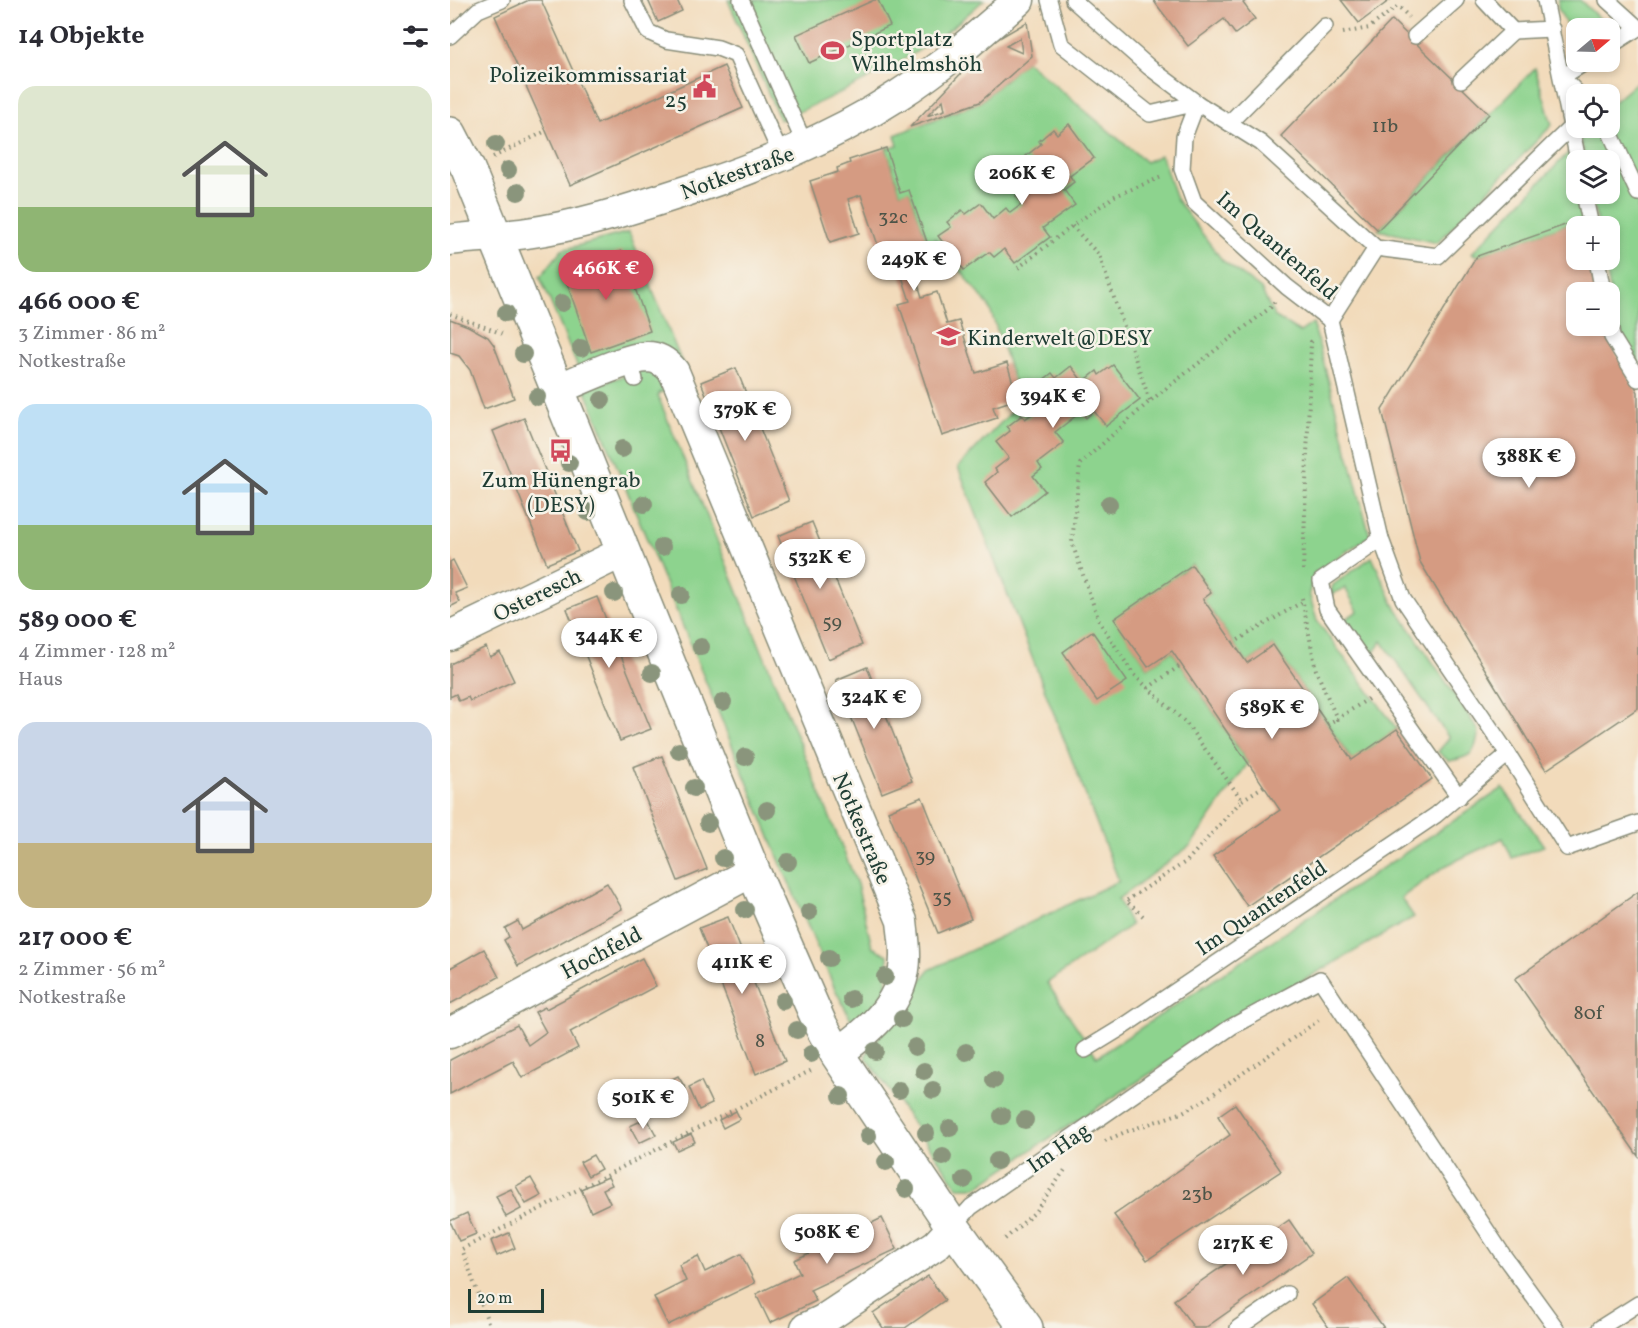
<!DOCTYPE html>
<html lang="de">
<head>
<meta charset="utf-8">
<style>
	:root { --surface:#fff; --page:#f2f2f3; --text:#2b2b33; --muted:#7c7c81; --accent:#d1495b }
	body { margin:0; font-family:Vollkorn,serif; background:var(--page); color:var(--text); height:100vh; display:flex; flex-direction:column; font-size:22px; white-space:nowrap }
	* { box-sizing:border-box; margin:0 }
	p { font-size:20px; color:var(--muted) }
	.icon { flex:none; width:33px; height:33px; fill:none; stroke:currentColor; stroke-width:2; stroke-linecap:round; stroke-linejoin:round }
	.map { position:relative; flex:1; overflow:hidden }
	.panel { display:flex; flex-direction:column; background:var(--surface); width:450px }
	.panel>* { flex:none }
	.needle { width:39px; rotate:71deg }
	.controls { position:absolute; left:1116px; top:18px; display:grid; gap:12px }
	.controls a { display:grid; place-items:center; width:54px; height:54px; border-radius:12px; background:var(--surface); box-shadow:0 3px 9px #0003; font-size:30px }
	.scale { position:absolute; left:18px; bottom:15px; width:76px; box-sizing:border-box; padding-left:6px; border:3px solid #1f3d34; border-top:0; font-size:16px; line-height:21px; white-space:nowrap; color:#1f3d34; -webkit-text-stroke:4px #f7f3e8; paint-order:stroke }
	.price { position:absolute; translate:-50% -51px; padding:0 14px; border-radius:21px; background:#fff; color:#222; font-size:20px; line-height:39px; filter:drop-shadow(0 2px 3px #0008) }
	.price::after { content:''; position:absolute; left:50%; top:36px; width:18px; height:14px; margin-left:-9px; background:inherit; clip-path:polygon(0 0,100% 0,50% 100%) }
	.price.current { background:var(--accent); color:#fff }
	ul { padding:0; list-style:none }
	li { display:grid; align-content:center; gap:12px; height:318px; padding:0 18px }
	li span { display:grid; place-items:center; height:186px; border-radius:18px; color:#555 }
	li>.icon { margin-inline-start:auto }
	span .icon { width:108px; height:108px; fill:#fffc; stroke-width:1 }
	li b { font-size:26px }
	h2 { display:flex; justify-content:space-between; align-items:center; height:72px; padding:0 18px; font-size:26px }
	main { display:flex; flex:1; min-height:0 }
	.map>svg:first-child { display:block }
	.green { fill:#8dd38e; stroke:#568861; stroke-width:1.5 }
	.building { fill:#d59b82; fill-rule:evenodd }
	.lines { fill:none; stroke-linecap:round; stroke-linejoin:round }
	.service-casing { stroke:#888c78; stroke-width:18 }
	.minor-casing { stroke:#888c78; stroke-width:33 }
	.tertiary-casing { stroke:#888c78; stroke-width:36 }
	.path { stroke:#888c78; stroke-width:4; stroke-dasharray:1.5 4.5; stroke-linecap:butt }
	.service { stroke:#fff; stroke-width:15 }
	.minor { stroke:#fff; stroke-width:30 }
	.tertiary { stroke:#fff; stroke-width:33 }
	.tree { fill:#8a957b }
	.labels { text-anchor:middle; stroke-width:5; stroke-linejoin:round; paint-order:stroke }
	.number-label { font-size:20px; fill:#4c5448 }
	.poi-label { font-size:22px; fill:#1f3d34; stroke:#f7f3e8; text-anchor:start }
	.street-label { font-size:22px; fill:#1f3d34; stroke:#f7f3e8 }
</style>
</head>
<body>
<main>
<section class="panel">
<h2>14 Objekte<svg class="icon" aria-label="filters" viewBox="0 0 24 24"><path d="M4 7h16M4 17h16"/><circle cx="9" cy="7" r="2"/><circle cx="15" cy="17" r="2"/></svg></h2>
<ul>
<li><span style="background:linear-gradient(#dfe7d0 65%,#8fb573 0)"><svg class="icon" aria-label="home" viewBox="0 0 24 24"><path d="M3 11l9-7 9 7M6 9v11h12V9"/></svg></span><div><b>466 000 €</b><p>3 Zimmer · 86 m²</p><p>Notkestraße</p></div></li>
<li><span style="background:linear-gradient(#bfe0f5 65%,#8fb573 0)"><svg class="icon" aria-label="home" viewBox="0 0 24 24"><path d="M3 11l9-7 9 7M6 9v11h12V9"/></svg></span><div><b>589 000 €</b><p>4 Zimmer · 128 m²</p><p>Haus</p></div></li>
<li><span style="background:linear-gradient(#c9d6e8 65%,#c2b280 0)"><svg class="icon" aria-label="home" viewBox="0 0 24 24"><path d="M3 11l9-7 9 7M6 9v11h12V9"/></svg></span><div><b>217 000 €</b><p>2 Zimmer · 56 m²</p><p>Notkestraße</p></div></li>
</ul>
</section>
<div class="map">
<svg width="1188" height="1328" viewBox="0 0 1188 1328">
	<rect width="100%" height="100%" fill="#f7f3e8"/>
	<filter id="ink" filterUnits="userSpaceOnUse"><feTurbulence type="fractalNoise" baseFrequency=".0167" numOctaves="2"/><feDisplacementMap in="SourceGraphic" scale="12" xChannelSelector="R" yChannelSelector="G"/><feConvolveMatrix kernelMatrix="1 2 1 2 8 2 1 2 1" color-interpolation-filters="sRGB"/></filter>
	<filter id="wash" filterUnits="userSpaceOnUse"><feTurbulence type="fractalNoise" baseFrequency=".008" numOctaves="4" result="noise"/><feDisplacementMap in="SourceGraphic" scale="24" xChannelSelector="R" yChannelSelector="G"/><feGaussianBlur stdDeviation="1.35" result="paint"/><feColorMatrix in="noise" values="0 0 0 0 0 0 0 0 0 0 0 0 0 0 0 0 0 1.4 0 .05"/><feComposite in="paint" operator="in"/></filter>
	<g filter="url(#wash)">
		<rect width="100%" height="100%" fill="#f2dbbb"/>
		<g class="green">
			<path d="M278,0H534C520,12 506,25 491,36C445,68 381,98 330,120Z"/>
			<path d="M1108,0H1130L1157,26L1154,28H1126V43L1108,8Z"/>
			<path d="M576,61L696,162L711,155L726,199L772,260L811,289L824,316L850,332L863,323L920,536L864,573L859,593L867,621L947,729L902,760L823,645L797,663L753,599L761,593L742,565L665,619L698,667L722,651L798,763L741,845L668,899L681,925L597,983L647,1057L1053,788L1094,846L1062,858L1053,838L995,866L951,898L964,917L776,1025L592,1143L527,1187H508L415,1056L479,970L669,881L508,467L571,402L539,306L485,238L478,245L459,191L450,193L436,148L448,145L445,135L530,102Z"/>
			<path d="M1085,68L1102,125L987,243L928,230Z"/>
			<path d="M1188,81V365L1169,334L1154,260H1160V226H1148L1141,194H1160V160H1135L1129,131L1133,128H1160V105Z"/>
			<path d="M1120,151L1126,181V194H1129L1135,218L1027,256L1022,253Z"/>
			<path d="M179,232L234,368L129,370L90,277L112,250Z"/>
			<path d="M203,366L226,394L210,392L208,396L407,884L422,947L438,955L436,990L406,1029L385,989L331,864L135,389Z"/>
			<path d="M922,557L944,605L1029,731C1025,754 1022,757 999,761L988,752L999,738L932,641L921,656L894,620L908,611L895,588L880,595L883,585Z"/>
		</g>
		<g id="blocks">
			<g class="building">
				<path d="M79,0H91L147,124L274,66L293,108L120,185L45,16Z"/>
				<path d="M198,0H227L232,11L208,22Z"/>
				<path d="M424,0H428L440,26L359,63L346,35Z"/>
				<path d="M703,0H797L793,3L805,19L785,34L774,19L738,46Z"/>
				<path d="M891,0H940L909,23Z"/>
				<path d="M942,20L1039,114L928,230L831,136Z"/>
				<path d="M577,22L582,56L530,102L460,127L539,44ZM570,38L572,53L556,46ZM493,100L495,110L477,116Z"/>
				<path d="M619,124L644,158L620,176L624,182L614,190L625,205L593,228L600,237L565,263L554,249L544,257L539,252L514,270L488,236L501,227L497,222L512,210L516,214L531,203L543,219L556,208L560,213L572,204L566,196L579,187L576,183L589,173L576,156L591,144L589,141L603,129L607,134Z"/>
				<path d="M436,148L450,193L459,190L478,245L458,251L472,297L487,292L497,324L509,321L526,373L557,363L565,390L561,391L564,400L543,407L547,418L492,436L449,304L460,301L445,255L433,260L411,195L398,199L409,233L380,242L360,181L388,172L387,168L400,163L399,160Z"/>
				<path d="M1135,218L1136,226H1126V260H1141L1148,292H1126V326H1154L1156,334L1188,392V708L1096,770L970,562L932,410L1027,256Z"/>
				<path d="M172,251L200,331L141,352L113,272Z"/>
				<path d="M0,319L18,326L38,337L44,345L64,398L34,409L20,370L9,356L0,353Z"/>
				<path d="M663,365L690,400L656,426L644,411L636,418L631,412L605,432L614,443L588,463L592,469L583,476L595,491L562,517L535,482L547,472L545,469L559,458L546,442L560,431L557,427L572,415L575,419L586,411L577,399L590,389L587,385L602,373L606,378L621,366L633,382L647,371L649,375Z"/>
				<path d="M286,368L339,501L304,516L251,382Z"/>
				<path d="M74,418L128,551L97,564L43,431Z"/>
				<path d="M362,522L412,645L378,659L328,536Z"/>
				<path d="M3,560L17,588L5,593L10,602L0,607V562Z"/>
				<path d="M742,565L761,593L753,599L797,663L823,645L902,760L947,729L982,779L797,906L763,856L830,810L722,651L698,667L664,619Z"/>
				<path d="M147,597L201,729L170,741L117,609Z"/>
				<path d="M642,631L677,681L647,701L613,652Z"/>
				<path d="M36,647L40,657L50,652L64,681L20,701L18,697L9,701L6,694L0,697V664Z"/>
				<path d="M417,667L462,781L432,793L386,680Z"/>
				<path d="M212,756L257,869L228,881L183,767Z"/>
				<path d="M472,797L521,919L488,933L438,811Z"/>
				<path d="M157,883L172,909L68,966L54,940L59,937L55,928L68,921L72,930Z"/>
				<path d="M1188,892V1156L1065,979Z"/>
				<path d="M278,917L335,1061L306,1074L249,928Z"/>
				<path d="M34,949L49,977L0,1004V968Z"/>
				<path d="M192,958L206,986L120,1032L128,1048L72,1078L63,1061L0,1094V1060L67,1025L78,1045L96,1032L85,1012L95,1007L96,1009Z"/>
				<path d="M228,1076L236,1089L223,1096L216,1082Z"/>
				<path d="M251,1081L262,1104L249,1110L239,1087Z"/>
				<path d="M785,1104L831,1171L697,1260L664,1215L780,1135L768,1116Z"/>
				<path d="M286,1111L290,1119L273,1128L269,1120Z"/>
				<path d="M197,1118L206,1135L189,1143L180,1126Z"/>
				<path d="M241,1134L245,1142L227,1150L223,1142Z"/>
				<path d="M143,1155L151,1169L138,1176L130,1162Z"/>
				<path d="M158,1177L162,1185L153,1189L160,1203L141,1212L131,1189Z"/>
				<path d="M81,1178L91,1196L76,1204L66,1186Z"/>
				<path d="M61,1189L71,1209L56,1217L46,1196Z"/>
				<path d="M17,1213L26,1234L9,1241L0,1221Z"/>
				<path d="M388,1217L397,1235L432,1218L447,1249L360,1290L366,1301L320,1323L306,1294L350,1273L344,1260L377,1245L368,1226Z"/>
				<path d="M839,1220L862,1253L755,1328H744L724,1300Z"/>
				<path d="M59,1233L65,1248L47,1256L41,1241Z"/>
				<path d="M291,1254L305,1283L218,1325L204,1297L236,1281L229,1265L248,1256L255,1272Z"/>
				<path d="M478,1276L495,1300L455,1328H433L423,1313Z"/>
				<path d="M898,1278L934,1328H879L862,1304Z"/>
			</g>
		</g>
	</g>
	<g filter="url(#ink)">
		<use href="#blocks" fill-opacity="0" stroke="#888c78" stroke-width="1.5"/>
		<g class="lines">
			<defs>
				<g id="service">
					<path d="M182,0L198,32L216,40L268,48L286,55L332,157"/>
					<path d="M291,0L356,147"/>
					<path d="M599,0L611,44L700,114L747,103"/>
					<path d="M623,0L699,67L747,103L811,143L926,248L988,256L1121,127"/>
					<path d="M1034,0L1063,31L1102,29"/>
					<path d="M1095,0L1128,160"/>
					<path d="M1157,0L1188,28"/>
					<path d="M0,36L28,10L52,0"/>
					<path d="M965,36L1006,0"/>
					<path d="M1160,46L1188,28"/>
					<path d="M1011,80L1063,31"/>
					<path d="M1128,94L1112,77L1136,62"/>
					<path d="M747,103L734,137L732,169L744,202L837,287L880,320"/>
					<path d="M779,123L875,26"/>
					<path d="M1158,128L1188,193"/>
					<path d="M1134,194L1141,226"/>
					<path d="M1147,260L1153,292"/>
					<path d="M1160,323L1162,337L1188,379"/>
					<path d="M179,361L185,379"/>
					<path d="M931,539L871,581L877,609L1009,797"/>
					<path d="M1058,754L1117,848L1188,823"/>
					<path d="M635,1050L671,1028L986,815L1058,754L953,599L931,539L880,320L926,248"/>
					<path d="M503,1227L521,1207L781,1027L870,979L1053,1255L1106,1328"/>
					<path d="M788,1328L837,1294"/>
					<path d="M1150,1328L1188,1304"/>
				</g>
				<g id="minor">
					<path d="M0,240C26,236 52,237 77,233C128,226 178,210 227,194C304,169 379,140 447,96C491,68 530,34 569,0"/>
					<path d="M108,389C130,380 175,358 197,357C209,357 217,363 224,372L452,921C453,932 455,943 455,954C456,1001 422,1029 387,1054"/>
					<path d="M0,636L173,552"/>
					<path d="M0,1033L303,871"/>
					<path d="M356,1328L373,1320L486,1245L503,1227"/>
				</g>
				<path id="tertiary" d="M0,134L18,169L303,871L370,1024L387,1054L503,1227L576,1328"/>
			</defs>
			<use href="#service" class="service-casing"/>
			<use href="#minor" class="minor-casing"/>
			<use href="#tertiary" class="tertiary-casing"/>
			<g class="path">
				<path d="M893,33L919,28L948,6L959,17"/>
				<path d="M43,157L96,131"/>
				<path d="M622,226L649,255L700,401"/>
				<path d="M568,268L622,226L665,196L714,176"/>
				<path d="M0,314L53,334"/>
				<path d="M853,570L861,342L864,339"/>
				<path d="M852,598L866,670L887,719L918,699"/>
				<path d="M783,643L852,602"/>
				<path d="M698,688L731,665"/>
				<path d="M877,724L887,719"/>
				<path d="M792,800L814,786"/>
				<path d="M693,916L676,901L737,861L792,800L736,723L684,675L649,621L622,543L630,464L700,401L821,307L825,301"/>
				<path d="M655,1141L675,1132L731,1113L753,1101L872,1018"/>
				<path d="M555,1239L584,1213L617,1167"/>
				<path d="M40,1328L12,1249L364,1069"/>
			</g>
			<use href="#service" class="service"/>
			<use href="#minor" class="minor"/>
			<use href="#tertiary" class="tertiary"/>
		</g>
		<g class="tree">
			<circle cx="46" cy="144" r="9"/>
			<circle cx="58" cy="170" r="9"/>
			<circle cx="68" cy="192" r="9"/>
			<circle cx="112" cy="303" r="9"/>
			<circle cx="56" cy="313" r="9"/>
			<circle cx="131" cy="348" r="9"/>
			<circle cx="73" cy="354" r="9"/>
			<circle cx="87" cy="397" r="9"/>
			<circle cx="152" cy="400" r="9"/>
			<circle cx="172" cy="449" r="9"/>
			<circle cx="119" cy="463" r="9"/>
			<circle cx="194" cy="504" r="9"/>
			<circle cx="659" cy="504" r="9"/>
			<circle cx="138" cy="512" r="9"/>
			<circle cx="212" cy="547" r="9"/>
			<circle cx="164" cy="593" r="9"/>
			<circle cx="231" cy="595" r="9"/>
			<circle cx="187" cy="643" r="9"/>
			<circle cx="251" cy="647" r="9"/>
			<circle cx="202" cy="673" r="9"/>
			<circle cx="273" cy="702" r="9"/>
			<circle cx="229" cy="751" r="9"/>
			<circle cx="295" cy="757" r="9"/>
			<circle cx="244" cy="788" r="9"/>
			<circle cx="317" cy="810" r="9"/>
			<circle cx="258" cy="823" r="9"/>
			<circle cx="273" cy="858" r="9"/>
			<circle cx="338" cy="862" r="9"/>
			<circle cx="295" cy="910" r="9"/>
			<circle cx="359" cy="912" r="9"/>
			<circle cx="379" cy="958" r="9"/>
			<circle cx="319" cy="969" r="9"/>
			<circle cx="435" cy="977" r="9"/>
			<circle cx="401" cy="999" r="9"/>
			<circle cx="333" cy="1001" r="9"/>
			<circle cx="452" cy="1019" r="9"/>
			<circle cx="347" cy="1030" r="9"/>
			<circle cx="465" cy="1047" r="9"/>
			<circle cx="425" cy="1051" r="9"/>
			<circle cx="516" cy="1052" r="9"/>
			<circle cx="361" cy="1054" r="9"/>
			<circle cx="474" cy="1071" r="9"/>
			<circle cx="544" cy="1080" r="9"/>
			<circle cx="449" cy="1090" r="9"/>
			<circle cx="483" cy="1090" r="9"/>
			<circle cx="391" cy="1096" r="9"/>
			<circle cx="552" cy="1116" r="9"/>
			<circle cx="575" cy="1120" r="9"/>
			<circle cx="500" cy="1128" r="9"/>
			<circle cx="476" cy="1133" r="9"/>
			<circle cx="418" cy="1136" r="9"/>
			<circle cx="493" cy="1157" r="9"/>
			<circle cx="547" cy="1161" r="9"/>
			<circle cx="436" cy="1162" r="9"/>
			<circle cx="514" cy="1180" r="9"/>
			<circle cx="456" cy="1189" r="9"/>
		</g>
	</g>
	<defs>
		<symbol id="stadium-bare" viewBox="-9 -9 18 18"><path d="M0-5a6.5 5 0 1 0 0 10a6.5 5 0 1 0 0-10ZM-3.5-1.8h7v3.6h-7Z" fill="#d1495b" stroke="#f7f3e8" stroke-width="2.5" paint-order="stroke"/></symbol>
		<symbol id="civic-bare" viewBox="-9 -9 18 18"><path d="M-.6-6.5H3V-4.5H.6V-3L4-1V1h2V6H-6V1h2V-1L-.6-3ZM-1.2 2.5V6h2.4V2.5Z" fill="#d1495b" stroke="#f7f3e8" stroke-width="2.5" paint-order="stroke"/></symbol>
		<symbol id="school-bare" viewBox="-9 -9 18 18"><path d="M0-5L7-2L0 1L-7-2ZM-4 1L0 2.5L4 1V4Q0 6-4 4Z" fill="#d1495b" stroke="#f7f3e8" stroke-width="2.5" paint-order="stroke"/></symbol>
		<symbol id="bus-bare" viewBox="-9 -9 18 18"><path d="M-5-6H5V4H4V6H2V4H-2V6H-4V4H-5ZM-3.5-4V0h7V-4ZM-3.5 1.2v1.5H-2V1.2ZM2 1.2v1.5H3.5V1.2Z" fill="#d1495b" stroke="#f7f3e8" stroke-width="2.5" paint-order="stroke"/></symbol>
	</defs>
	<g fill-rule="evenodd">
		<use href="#stadium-bare" x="366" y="34" width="33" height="33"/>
		<use href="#civic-bare" x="238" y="70" width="33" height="33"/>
		<use href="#school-bare" x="482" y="320" width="33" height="33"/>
		<use href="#bus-bare" x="94" y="434" width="33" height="33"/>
	</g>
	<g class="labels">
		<g class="number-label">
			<text x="935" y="132">11b</text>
			<text x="443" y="223">32c</text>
			<text x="382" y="628">59</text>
			<text x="475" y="862">39</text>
			<text x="492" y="903">35</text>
			<text x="1138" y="1019">80f</text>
			<text x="310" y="1047">8</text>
			<text x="747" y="1200">23b</text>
		</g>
		<g class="poi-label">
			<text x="401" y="46">Sportplatz<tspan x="401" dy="25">Wilhelmshöh</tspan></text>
			<text x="237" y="82" text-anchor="end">Polizeikommissariat<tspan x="237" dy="25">25</tspan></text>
			<text x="517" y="345">Kinderwelt@DESY</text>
			<text x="111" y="487" text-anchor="middle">Zum Hünengrab<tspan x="111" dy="25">(DESY)</tspan></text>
		</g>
		<g class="street-label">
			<text transform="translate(287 172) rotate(-20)" y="8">Notkestraße</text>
			<text transform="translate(828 245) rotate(41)" y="8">Im Quantenfeld</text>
			<text transform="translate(87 594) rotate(-26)" y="8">Osteresch</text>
			<text transform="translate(413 828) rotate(67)" y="8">Notkestraße</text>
			<text transform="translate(811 907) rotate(-34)" y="8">Im Quantenfeld</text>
			<text transform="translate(151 952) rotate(-28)" y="8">Hochfeld</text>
			<text transform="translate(608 1147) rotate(-35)" y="8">Im Hag</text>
		</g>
	</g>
</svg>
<div class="controls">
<a><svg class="needle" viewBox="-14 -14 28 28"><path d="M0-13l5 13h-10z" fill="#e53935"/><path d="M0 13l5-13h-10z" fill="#7c7c81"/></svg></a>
<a><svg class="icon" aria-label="locate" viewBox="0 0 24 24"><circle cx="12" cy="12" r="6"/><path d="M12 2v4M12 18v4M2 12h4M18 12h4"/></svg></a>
<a><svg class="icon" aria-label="layers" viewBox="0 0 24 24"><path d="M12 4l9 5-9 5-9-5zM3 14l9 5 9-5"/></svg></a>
<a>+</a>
<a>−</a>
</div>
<div class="scale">20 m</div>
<b class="price" style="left:572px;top:206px">206K €</b>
<b class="price" style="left:464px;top:292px">249K €</b>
<b class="price current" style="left:156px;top:301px">466K €</b>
<b class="price" style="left:603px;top:429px">394K €</b>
<b class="price" style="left:295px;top:442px">379K €</b>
<b class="price" style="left:1079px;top:489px">388K €</b>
<b class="price" style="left:370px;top:590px">532K €</b>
<b class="price" style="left:159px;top:669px">344K €</b>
<b class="price" style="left:424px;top:730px">324K €</b>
<b class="price" style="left:822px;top:740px">589K €</b>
<b class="price" style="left:292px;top:995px">411K €</b>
<b class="price" style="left:193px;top:1130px">501K €</b>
<b class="price" style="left:377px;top:1265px">508K €</b>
<b class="price" style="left:793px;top:1276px">217K €</b>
</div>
</main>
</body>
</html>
